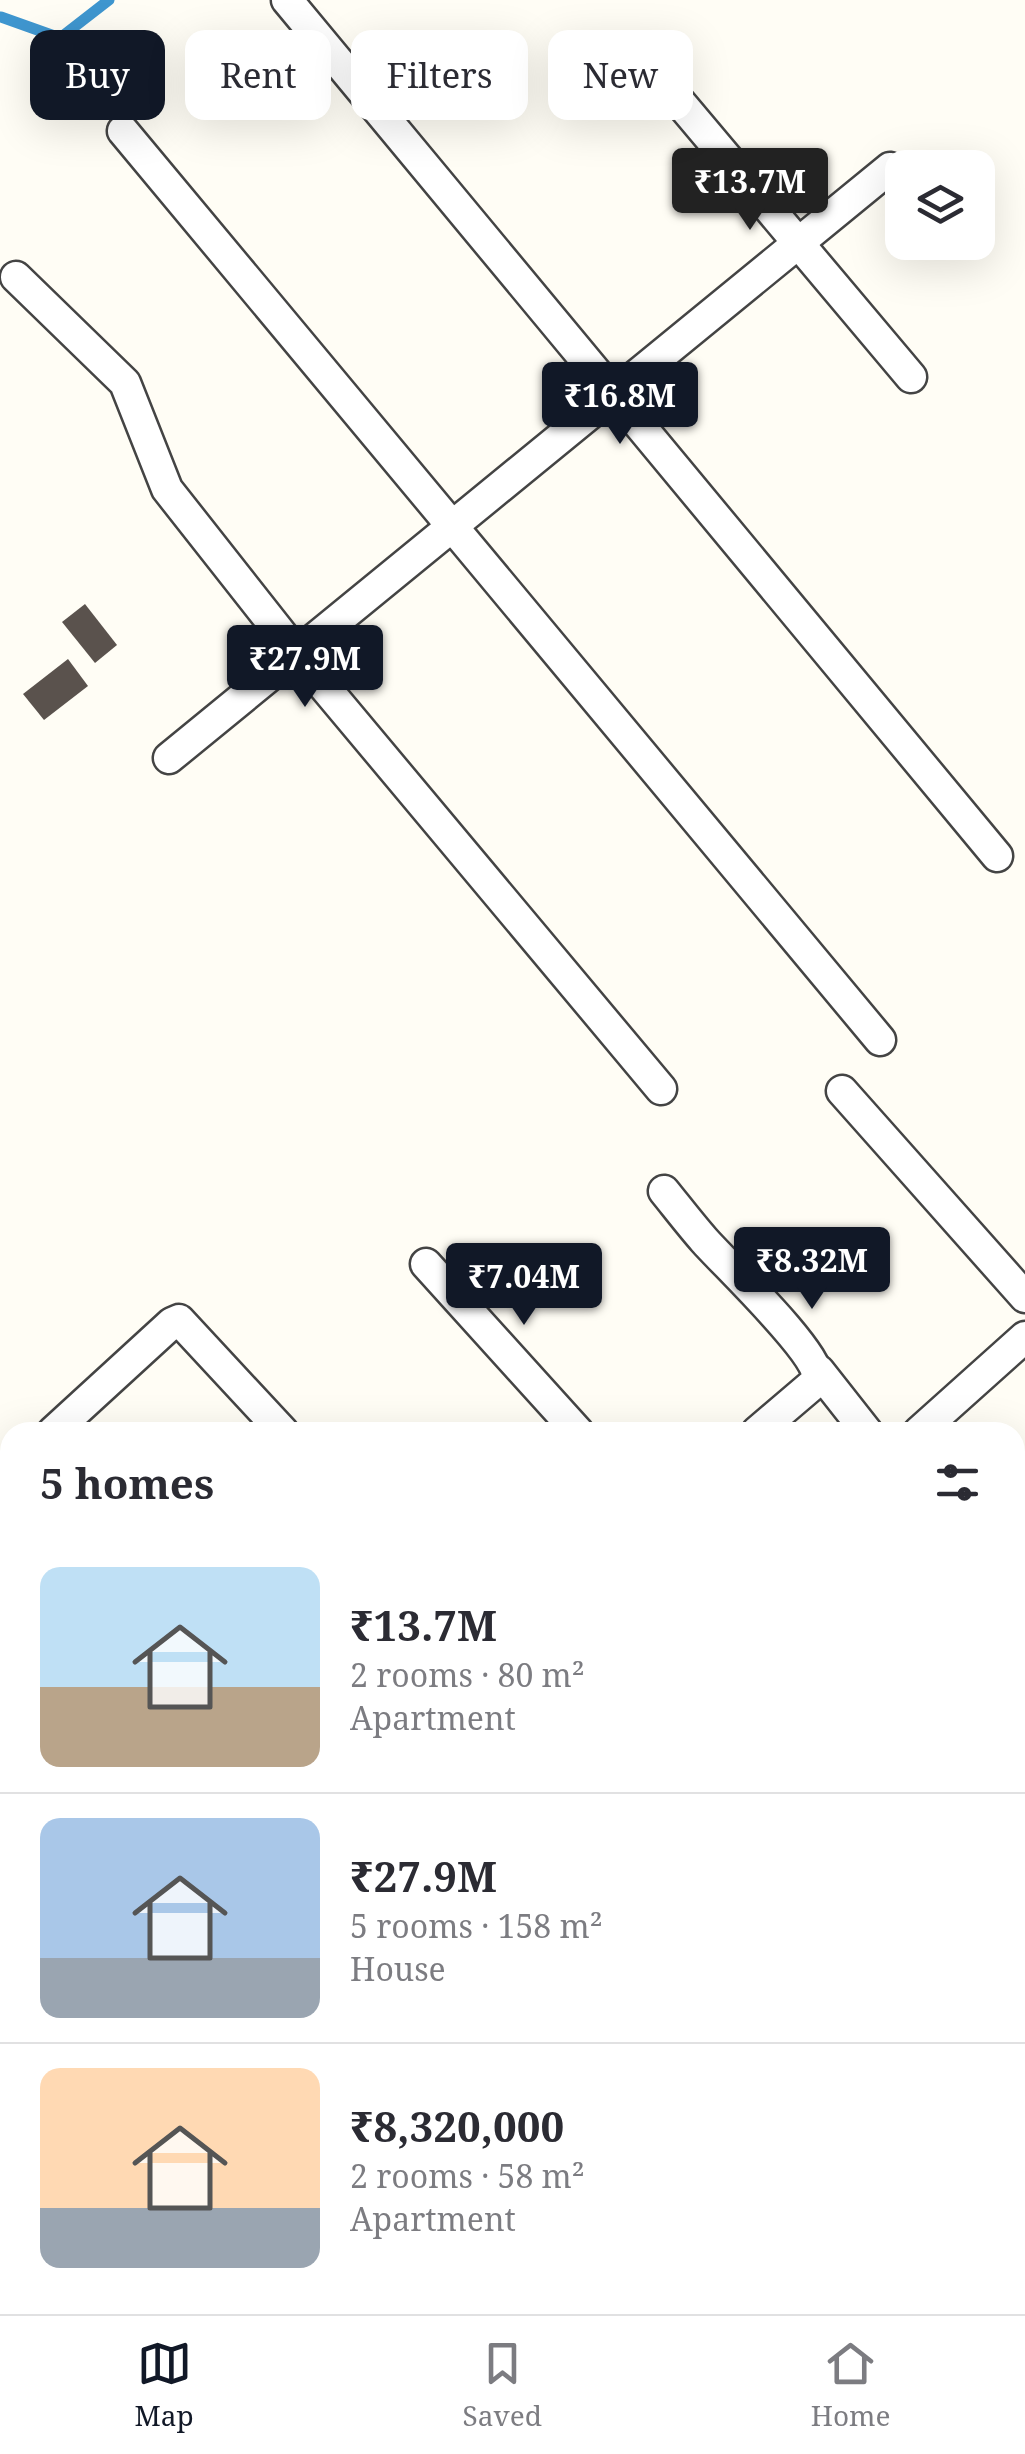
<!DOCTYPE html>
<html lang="en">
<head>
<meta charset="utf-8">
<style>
	:root { --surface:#fff; --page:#f2f2f3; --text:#2b2b33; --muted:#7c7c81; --line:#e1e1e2; --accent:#111827 }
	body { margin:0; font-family:"Noto Serif",serif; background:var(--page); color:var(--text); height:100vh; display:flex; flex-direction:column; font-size:38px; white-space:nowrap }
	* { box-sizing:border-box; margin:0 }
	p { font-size:32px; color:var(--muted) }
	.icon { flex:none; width:55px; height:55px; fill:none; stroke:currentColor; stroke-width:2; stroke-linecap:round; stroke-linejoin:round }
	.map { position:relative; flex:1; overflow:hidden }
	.panel { position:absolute; left:0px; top:1422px; width:1025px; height:892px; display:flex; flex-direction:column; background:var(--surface); border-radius:30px 30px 0 0; box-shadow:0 10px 40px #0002 }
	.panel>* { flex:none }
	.top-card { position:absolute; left:30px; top:30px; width:965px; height:90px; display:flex; gap:20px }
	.fabs { position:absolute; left:885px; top:150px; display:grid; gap:20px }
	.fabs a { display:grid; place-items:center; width:110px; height:110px; border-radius:20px; background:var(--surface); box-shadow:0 10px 40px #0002; font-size:50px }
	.price { position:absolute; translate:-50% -85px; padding:0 22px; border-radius:10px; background:var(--accent); color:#fff; font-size:32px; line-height:65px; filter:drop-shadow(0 2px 5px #0008) }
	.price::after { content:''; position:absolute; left:50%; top:60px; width:30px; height:22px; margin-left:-15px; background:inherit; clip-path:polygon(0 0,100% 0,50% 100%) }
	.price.on { background:#222; color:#fff }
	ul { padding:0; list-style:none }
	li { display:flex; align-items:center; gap:30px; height:250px; padding:0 40px }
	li+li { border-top:2px solid var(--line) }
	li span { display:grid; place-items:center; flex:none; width:280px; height:200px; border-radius:20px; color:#555 }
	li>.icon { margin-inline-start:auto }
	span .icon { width:120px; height:120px; fill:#fffc; stroke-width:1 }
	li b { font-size:42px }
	h2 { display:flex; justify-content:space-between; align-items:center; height:120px; padding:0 40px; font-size:42px }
	.tag { padding:0 35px; border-radius:20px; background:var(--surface); box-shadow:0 10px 40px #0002; font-size:35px; line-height:90px }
	.tag.on { background:var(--accent); color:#fff }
	.menu { display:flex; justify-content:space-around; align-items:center; height:140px; border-top:2px solid var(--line); background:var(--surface); font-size:28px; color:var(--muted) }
	.menu a { display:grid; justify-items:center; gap:5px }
	.menu .on { color:var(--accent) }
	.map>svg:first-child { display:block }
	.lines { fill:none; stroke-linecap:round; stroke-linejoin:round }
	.stream { stroke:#3f96cf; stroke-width:11 }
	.building { fill:#5a524d }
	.service-casing { stroke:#444; stroke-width:20 }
	.minor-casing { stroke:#444; stroke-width:35 }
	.service { stroke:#fff; stroke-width:15 }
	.minor { stroke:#fff; stroke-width:30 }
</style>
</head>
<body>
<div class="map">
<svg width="1025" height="2314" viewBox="0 0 1025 2314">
	<rect width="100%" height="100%" fill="#fffdf5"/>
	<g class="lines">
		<path class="stream" d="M1,17L60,38L109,0"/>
	</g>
	<g class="building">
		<path d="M85,604L117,645L95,663L62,622Z"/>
		<path d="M68,659L88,686L44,720L23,694Z"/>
		<path d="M0,1545L10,1557V1579L0,1588Z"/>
		<path d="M10,1586V1641L0,1650V1594Z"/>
		<path d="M0,1661L10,1672V1701L0,1710Z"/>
		<path d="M1015,2003L1025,2014V2033L1015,2041Z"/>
		<path d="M1025,2066V2098L1019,2103L1025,2111V2133L1015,2141V2074Z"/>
		<path d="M462,2305H520L528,2314H451Z"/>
	</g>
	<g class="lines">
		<defs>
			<path id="service" d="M1015,1919L1025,1931"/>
			<g id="minor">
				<path d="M287,0L997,856"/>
				<path d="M635,49L911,377"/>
				<path d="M123,131L880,1040"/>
				<path d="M16,277L125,383L167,489L297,654L661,1089"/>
				<path d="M169,758L890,168"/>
				<path d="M842,1091L1025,1297"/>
				<path d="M664,1191C677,1207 690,1224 704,1240C726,1265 819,1352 818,1380L757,1432"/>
				<path d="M426,1264L578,1432"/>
				<path d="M819,1371L867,1432"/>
				<path d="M53,1432L172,1323L179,1320L283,1432"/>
				<path d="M919,1432L1025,1337"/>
				<path d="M0,1488L10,1499"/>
				<path d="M1015,1621L1025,1634"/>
				<path d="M0,1808L10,1819"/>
				<path d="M0,2215L10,2226"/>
				<path d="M85,2305L94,2314"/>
				<path d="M395,2305L403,2314"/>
				<path d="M690,2305L698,2314"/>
				<path d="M983,2305L989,2314"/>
				<path d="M158,2314L167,2305"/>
				<path d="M775,2314L784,2305"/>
			</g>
		</defs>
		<use href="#service" class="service-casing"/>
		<use href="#minor" class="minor-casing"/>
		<use href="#service" class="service"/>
		<use href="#minor" class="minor"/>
	</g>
</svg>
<div class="fabs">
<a><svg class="icon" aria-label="layers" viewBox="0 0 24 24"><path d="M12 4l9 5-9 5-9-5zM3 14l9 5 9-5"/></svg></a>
</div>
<b class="price on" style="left:750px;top:233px">₹13.7M</b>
<b class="price" style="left:620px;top:447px">₹16.8M</b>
<b class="price" style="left:305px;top:710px">₹27.9M</b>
<b class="price" style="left:812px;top:1312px">₹8.32M</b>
<b class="price" style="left:524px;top:1328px">₹7.04M</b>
<div class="top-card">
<a class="tag on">Buy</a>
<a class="tag">Rent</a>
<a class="tag">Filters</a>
<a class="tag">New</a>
</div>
<section class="panel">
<h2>5 homes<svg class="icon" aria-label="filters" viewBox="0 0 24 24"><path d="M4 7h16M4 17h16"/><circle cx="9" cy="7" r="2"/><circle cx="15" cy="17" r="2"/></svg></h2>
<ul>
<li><span style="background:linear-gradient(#bfe0f5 60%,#b9a48a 0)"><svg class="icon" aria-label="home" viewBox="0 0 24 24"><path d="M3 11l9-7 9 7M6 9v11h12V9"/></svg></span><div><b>₹13.7M</b><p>2 rooms · 80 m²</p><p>Apartment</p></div></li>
<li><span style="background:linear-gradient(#a9c7e8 70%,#9aa5b1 0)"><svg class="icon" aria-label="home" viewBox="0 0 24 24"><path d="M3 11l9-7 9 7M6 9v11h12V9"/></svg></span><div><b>₹27.9M</b><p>5 rooms · 158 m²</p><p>House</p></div></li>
<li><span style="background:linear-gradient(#ffd9b3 70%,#9aa5b1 0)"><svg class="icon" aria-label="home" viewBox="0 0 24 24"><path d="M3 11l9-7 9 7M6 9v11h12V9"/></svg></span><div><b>₹8,320,000</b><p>2 rooms · 58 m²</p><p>Apartment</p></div></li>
</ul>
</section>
</div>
<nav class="menu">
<a class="on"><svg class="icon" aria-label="map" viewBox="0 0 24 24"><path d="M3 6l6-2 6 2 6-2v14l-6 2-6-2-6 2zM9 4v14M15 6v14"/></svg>Map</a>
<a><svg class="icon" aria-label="saved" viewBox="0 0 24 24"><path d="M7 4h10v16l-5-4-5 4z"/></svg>Saved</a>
<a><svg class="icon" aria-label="home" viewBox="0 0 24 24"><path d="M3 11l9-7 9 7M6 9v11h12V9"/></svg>Home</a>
</nav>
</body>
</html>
